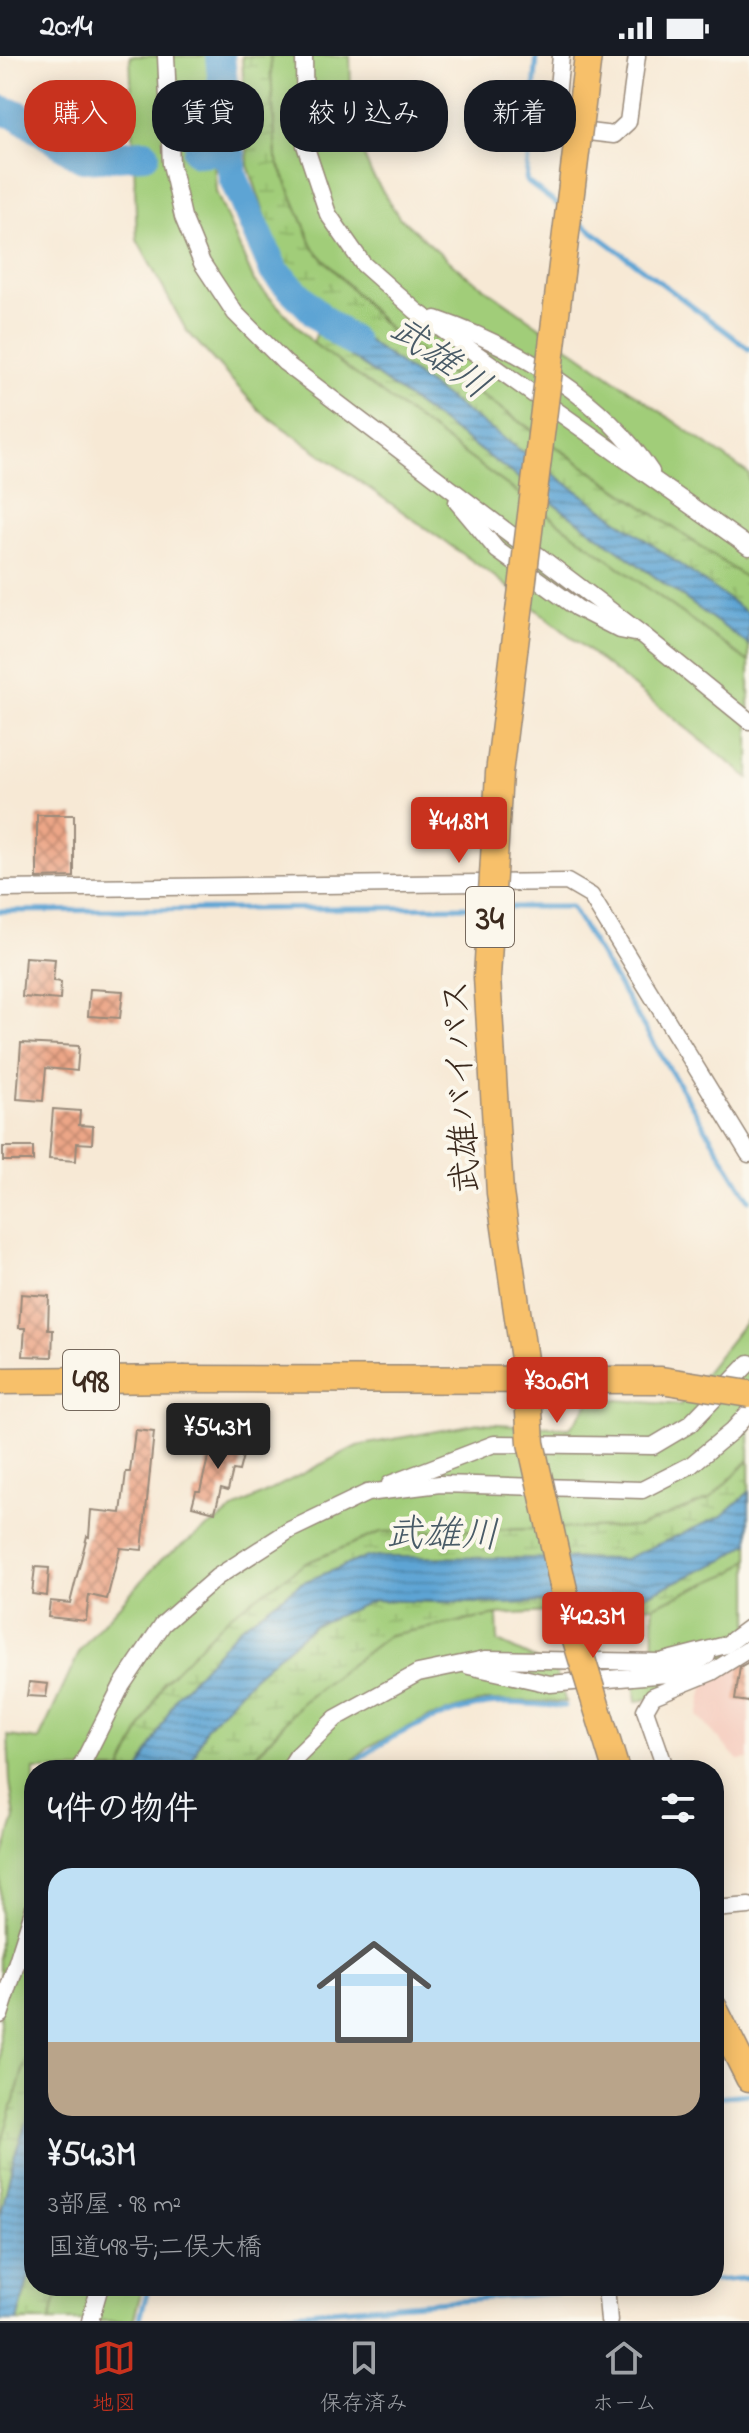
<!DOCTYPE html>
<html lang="ja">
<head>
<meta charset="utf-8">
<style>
	:root { --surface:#171b24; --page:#20242c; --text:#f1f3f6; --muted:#9ea1a6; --line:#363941; --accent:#c8321e }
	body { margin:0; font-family:"Indie Flower","Klee One",sans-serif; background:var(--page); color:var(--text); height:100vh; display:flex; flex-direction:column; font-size:30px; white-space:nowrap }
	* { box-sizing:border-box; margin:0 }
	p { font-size:26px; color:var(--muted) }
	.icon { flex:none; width:44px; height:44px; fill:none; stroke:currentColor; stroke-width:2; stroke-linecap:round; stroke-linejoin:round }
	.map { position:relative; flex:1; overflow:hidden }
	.drawer { position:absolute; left:24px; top:1704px; width:700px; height:536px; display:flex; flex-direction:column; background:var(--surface); border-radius:32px; box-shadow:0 4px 20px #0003 }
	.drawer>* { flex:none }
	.guide { position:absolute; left:24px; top:24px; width:702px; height:72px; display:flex; gap:16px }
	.price { position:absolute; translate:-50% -68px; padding:0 18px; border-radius:8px; background:var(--accent); color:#fff; font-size:26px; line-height:52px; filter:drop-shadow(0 2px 4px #0008) }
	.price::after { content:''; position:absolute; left:50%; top:48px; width:24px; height:18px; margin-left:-12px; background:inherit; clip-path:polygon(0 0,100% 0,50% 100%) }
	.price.on { background:#222; color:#fff }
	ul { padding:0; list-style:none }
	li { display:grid; align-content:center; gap:16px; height:424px; padding:0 24px }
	li span { display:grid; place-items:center; height:248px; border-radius:24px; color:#555 }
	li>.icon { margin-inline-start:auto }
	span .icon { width:144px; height:144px; fill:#fffc; stroke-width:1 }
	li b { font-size:34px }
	h2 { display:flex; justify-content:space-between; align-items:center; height:96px; padding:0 24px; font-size:34px }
	.tag { padding:0 28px; border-radius:32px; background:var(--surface); box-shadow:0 4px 20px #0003; font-size:28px; line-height:72px }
	.tag.on { background:var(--accent); color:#fff }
	.status { display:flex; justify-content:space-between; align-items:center; height:56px; padding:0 40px; background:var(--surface); direction:ltr }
	.status svg { height:22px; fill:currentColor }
	.tabs { display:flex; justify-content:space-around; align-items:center; height:112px; border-top:2px solid var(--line); background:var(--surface); font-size:22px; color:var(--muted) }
	.tabs a { display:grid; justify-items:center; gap:4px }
	.tabs .on { color:var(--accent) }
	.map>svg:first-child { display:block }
	.built { fill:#f6d2c4 }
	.grass { fill:#a1cd79; stroke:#6e7c4c; stroke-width:2 }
	.wetland { fill:url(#wetland-marsh); stroke:#6e7c4c; stroke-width:2 }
	.water { fill:url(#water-rules); stroke:#4c6779; stroke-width:2 }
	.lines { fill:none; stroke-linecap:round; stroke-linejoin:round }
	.stream { stroke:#5da4d4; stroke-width:5 }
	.river { stroke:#5da4d4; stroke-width:30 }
	.building { fill:url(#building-cross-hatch) }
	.minor-casing { stroke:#998a7a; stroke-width:19 }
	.trunk-casing { stroke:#998a7a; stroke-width:29 }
	.minor { stroke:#fff; stroke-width:16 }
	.trunk { stroke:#f7c06b; stroke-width:26 }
	.trunk-bridge-casing { stroke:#998a7a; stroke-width:29; stroke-linecap:butt }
	.trunk-bridge { stroke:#f7c06b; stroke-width:26 }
	.labels { text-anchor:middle; stroke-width:8; stroke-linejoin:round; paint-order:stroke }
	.shield { fill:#fbf7ec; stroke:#75685c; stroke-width:2 }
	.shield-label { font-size:34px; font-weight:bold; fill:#3b2a1e }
	.street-label { font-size:36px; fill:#3b2a1e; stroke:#fbf7ec }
	.water-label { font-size:38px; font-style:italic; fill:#495b67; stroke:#fbf7ec }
</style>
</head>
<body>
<div class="status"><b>20:14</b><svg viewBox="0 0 49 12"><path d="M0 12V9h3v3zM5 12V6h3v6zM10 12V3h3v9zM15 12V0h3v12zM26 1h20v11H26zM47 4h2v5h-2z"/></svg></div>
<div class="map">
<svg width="749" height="2265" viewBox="0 0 749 2265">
	<defs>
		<pattern id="wetland-marsh" width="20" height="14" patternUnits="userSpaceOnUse" patternTransform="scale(2)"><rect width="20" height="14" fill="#a1cd79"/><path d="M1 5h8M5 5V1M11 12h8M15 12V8" fill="none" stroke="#8cb068"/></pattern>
		<pattern id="water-rules" width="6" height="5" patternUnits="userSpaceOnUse" patternTransform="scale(2)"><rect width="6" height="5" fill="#5da4d4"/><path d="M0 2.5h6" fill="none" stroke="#4e86ab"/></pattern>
		<pattern id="building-cross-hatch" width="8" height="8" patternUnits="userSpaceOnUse" patternTransform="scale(2)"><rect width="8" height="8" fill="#eca687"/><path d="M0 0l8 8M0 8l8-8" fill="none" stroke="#c0876e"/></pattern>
	</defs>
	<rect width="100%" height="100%" fill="#fbf7ec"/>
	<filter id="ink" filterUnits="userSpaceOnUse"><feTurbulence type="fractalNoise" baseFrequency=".0125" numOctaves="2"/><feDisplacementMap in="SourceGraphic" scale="16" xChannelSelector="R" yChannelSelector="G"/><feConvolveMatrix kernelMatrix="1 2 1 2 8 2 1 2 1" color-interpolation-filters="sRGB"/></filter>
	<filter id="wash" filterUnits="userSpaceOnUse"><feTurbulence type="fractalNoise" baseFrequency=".006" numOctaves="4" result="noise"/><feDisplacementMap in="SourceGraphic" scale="32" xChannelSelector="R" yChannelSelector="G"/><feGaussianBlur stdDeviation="1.8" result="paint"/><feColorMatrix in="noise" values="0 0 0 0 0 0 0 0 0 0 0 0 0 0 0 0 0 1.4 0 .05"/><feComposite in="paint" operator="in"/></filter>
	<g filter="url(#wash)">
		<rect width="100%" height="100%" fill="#f7e9d5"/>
		<path class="built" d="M749,1601V1703L738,1704L698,1660L705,1627Z"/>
		<g class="grass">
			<path d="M130,0H208L216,136L254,225L313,287L749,606V722L498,523L261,356L186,274L137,184Z"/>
			<path d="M270,0H350L352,70L371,117L399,161L462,216L749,418V524L395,279L314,193L276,102Z"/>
			<path d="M749,1261V1404L710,1443L638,1471L381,1476L306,1507L164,1626L121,1714H34V1978L0,2092V1809L15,1762L10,1726L8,1680L39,1684L80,1595L100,1570L162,1503L239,1450L357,1390L479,1367L570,1372L593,1342L680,1349Z"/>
			<path d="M749,1503V1601L705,1627L636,1646L633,1612L654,1600L653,1550L733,1516Z"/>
			<path d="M497,1559L498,1586L554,1612L566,1646L484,1645L427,1662L368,1691L343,1714H248L257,1699L302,1646L389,1579Z"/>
			<path d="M60,2230H143L133,2265H50Z"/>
		</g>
		<g class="wetland">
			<path d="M242,0H270L276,102L314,193L395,280L749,524V558L323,253L282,208L248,109Z"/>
			<path d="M317,276L749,589V606L313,287Z"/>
			<path d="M749,1404V1436L722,1460L625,1503L366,1501L301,1527L238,1573L177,1640L139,1714H121L164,1626L230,1559L306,1507L381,1476L638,1471L710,1443Z"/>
			<path d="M749,1487V1503L733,1516L653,1550L497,1559L389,1579L302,1646L257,1698L248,1714H188L206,1672L252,1622L313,1570L374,1544L507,1548L642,1541L724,1504Z"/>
			<path d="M34,1978V2045L14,2101L0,2162V2092Z"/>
			<path d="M34,2202V2230H60L50,2265H17Z"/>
		</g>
		<g class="water">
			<path d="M323,253L749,558V589L317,276Z"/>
			<path d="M749,1436V1487L724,1504L642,1541L507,1548L374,1544L313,1570L252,1622L206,1672L188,1714H139L177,1640L238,1573L301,1527L366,1501L625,1503L722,1460Z"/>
			<path d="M34,2045V2202L17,2265H0V2162L14,2101Z"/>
		</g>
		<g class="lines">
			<g class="stream">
				<path d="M537,0L526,125L562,152"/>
				<path d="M576,163L749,293"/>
				<path d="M501,851H571L749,1144"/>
				<path d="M0,855L483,851"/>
				<path d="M347,1714C383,1680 434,1659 482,1649C507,1644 538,1650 564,1650"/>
				<path d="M714,2041L749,2038"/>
				<path d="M714,2225L749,2222"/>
				<path d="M139,2265L149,2230"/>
				<path d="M188,2265L644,2230"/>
			</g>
			<g class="river">
				<path d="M220,0L233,121L274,215L325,266L353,286"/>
				<path d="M0,54L18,59L83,102L145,98"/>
				<path d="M198,96L217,94L230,103"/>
			</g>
		</g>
		<g id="blocks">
			<g class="building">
				<path d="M37,759H74V821L37,822Z"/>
				<path d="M25,901L55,903L53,925L61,926L60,944L22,941Z"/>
				<path d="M90,933L123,935L120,962L88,960Z"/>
				<path d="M21,987L79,990L77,1015L46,1012L43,1045L17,1043Z"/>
				<path d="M53,1053L80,1055L79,1069L93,1070L92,1088L77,1087L76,1105L49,1103Z"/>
				<rect x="3" y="1091" width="30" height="14"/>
				<path d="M21,1238L49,1240L48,1274H53L52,1301L23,1300L25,1272H19Z"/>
				<path d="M135,1374L154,1376L142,1494L120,1492L107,1543L89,1539L86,1565L48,1561L50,1545L70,1547L87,1480L89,1481L91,1454L121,1457L126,1416H130Z"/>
				<path d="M214,1377L238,1383L235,1394L244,1396L239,1415L233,1414L228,1434L221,1432L215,1456L192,1450L196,1435H200Z"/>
				<path d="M35,1511L49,1512L47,1540L32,1538Z"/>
				<path d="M749,1606V1646L735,1644L740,1611Z"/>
				<path d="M29,1626L48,1628L46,1641L27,1640Z"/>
			</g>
		</g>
	</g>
	<g filter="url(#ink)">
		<use href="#blocks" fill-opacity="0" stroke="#998a7a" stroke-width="2"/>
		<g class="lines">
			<defs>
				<g id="minor">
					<path d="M166,0L171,108L183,161L202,207L235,257L285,307L643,579L749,665"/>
					<path d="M304,0L305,89L328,158L363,208L416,255L749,491"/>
					<path d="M561,0L554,72L614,79L628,66L637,0"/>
					<path d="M436,263C518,291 603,343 651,416"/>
					<path d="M457,446L497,494L577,552L620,574L635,577"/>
					<path d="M0,833L567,826L591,840L749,1098"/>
					<path d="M390,1428L494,1388L653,1390L690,1368L749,1307"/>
					<path d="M469,1610L550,1628L679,1617L707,1600"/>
					<path d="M79,1714L122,1629L163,1568L217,1521L290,1474L367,1437L440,1428L642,1434L691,1409L732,1375L749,1356"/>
					<path d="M288,1714L297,1700L336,1662L418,1617L485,1603L660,1606L726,1589L749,1572"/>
					<path d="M666,1714L645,1654L653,1640L712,1616L749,1593"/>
					<path d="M714,1853L749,1850"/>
					<path d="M0,1959L34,1852"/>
					<path d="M606,2230L609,2265"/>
					<path d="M90,2265L100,2230"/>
				</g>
				<g id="trunk">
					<path d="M0,1325L183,1323"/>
					<path d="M714,1952L749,2022"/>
				</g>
			</defs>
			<use href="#minor" class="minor-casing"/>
			<use href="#trunk" class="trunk-casing"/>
			<use href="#minor" class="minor"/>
			<use href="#trunk" class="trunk"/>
			<defs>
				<g id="trunk-bridge">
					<path d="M588,0L499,717L487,921L500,1137L527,1324L531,1387L573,1574L616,1714"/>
					<path d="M183,1323L661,1324L749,1338"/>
				</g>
			</defs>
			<use href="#trunk-bridge" class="trunk-bridge-casing"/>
			<use href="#trunk-bridge" class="trunk-bridge"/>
		</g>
	</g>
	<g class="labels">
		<g class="shield">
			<rect x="466" y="831" width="48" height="60" rx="6"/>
			<rect x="63" y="1294" width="56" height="60" rx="6"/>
		</g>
		<g class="shield-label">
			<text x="490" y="873">34</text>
			<text x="91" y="1336">498</text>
		</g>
		<g class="street-label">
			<text transform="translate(459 1031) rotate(-93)" y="13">武雄バイパス</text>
		</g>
		<g class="water-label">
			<text transform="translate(441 300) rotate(36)" y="13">武雄川</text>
			<text transform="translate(442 1477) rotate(1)" y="13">武雄川</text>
		</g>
	</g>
</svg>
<b class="price" style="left:459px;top:809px">¥41.8M</b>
<b class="price" style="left:557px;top:1369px">¥30.6M</b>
<b class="price on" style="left:218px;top:1415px">¥54.3M</b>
<b class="price" style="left:593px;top:1604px">¥42.3M</b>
<div class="guide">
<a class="tag on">購入</a>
<a class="tag">賃貸</a>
<a class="tag">絞り込み</a>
<a class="tag">新着</a>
</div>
<section class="drawer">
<h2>4件の物件<svg class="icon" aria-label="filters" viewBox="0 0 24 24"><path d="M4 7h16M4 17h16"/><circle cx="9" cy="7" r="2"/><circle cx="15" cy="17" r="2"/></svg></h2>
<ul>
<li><span style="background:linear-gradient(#bfe0f5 70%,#b9a48a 0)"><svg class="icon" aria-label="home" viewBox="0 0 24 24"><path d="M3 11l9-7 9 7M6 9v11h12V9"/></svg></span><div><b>¥54.3M</b><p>3部屋 · 98 m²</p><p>国道498号;二俣大橋</p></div></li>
</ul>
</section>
</div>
<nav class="tabs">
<a class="on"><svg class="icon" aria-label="map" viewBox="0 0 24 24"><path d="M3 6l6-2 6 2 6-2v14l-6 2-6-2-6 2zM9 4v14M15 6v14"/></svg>地図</a>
<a><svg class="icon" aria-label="saved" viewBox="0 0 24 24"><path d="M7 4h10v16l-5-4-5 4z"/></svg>保存済み</a>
<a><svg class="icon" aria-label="home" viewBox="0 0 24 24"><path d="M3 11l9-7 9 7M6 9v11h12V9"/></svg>ホーム</a>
</nav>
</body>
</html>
